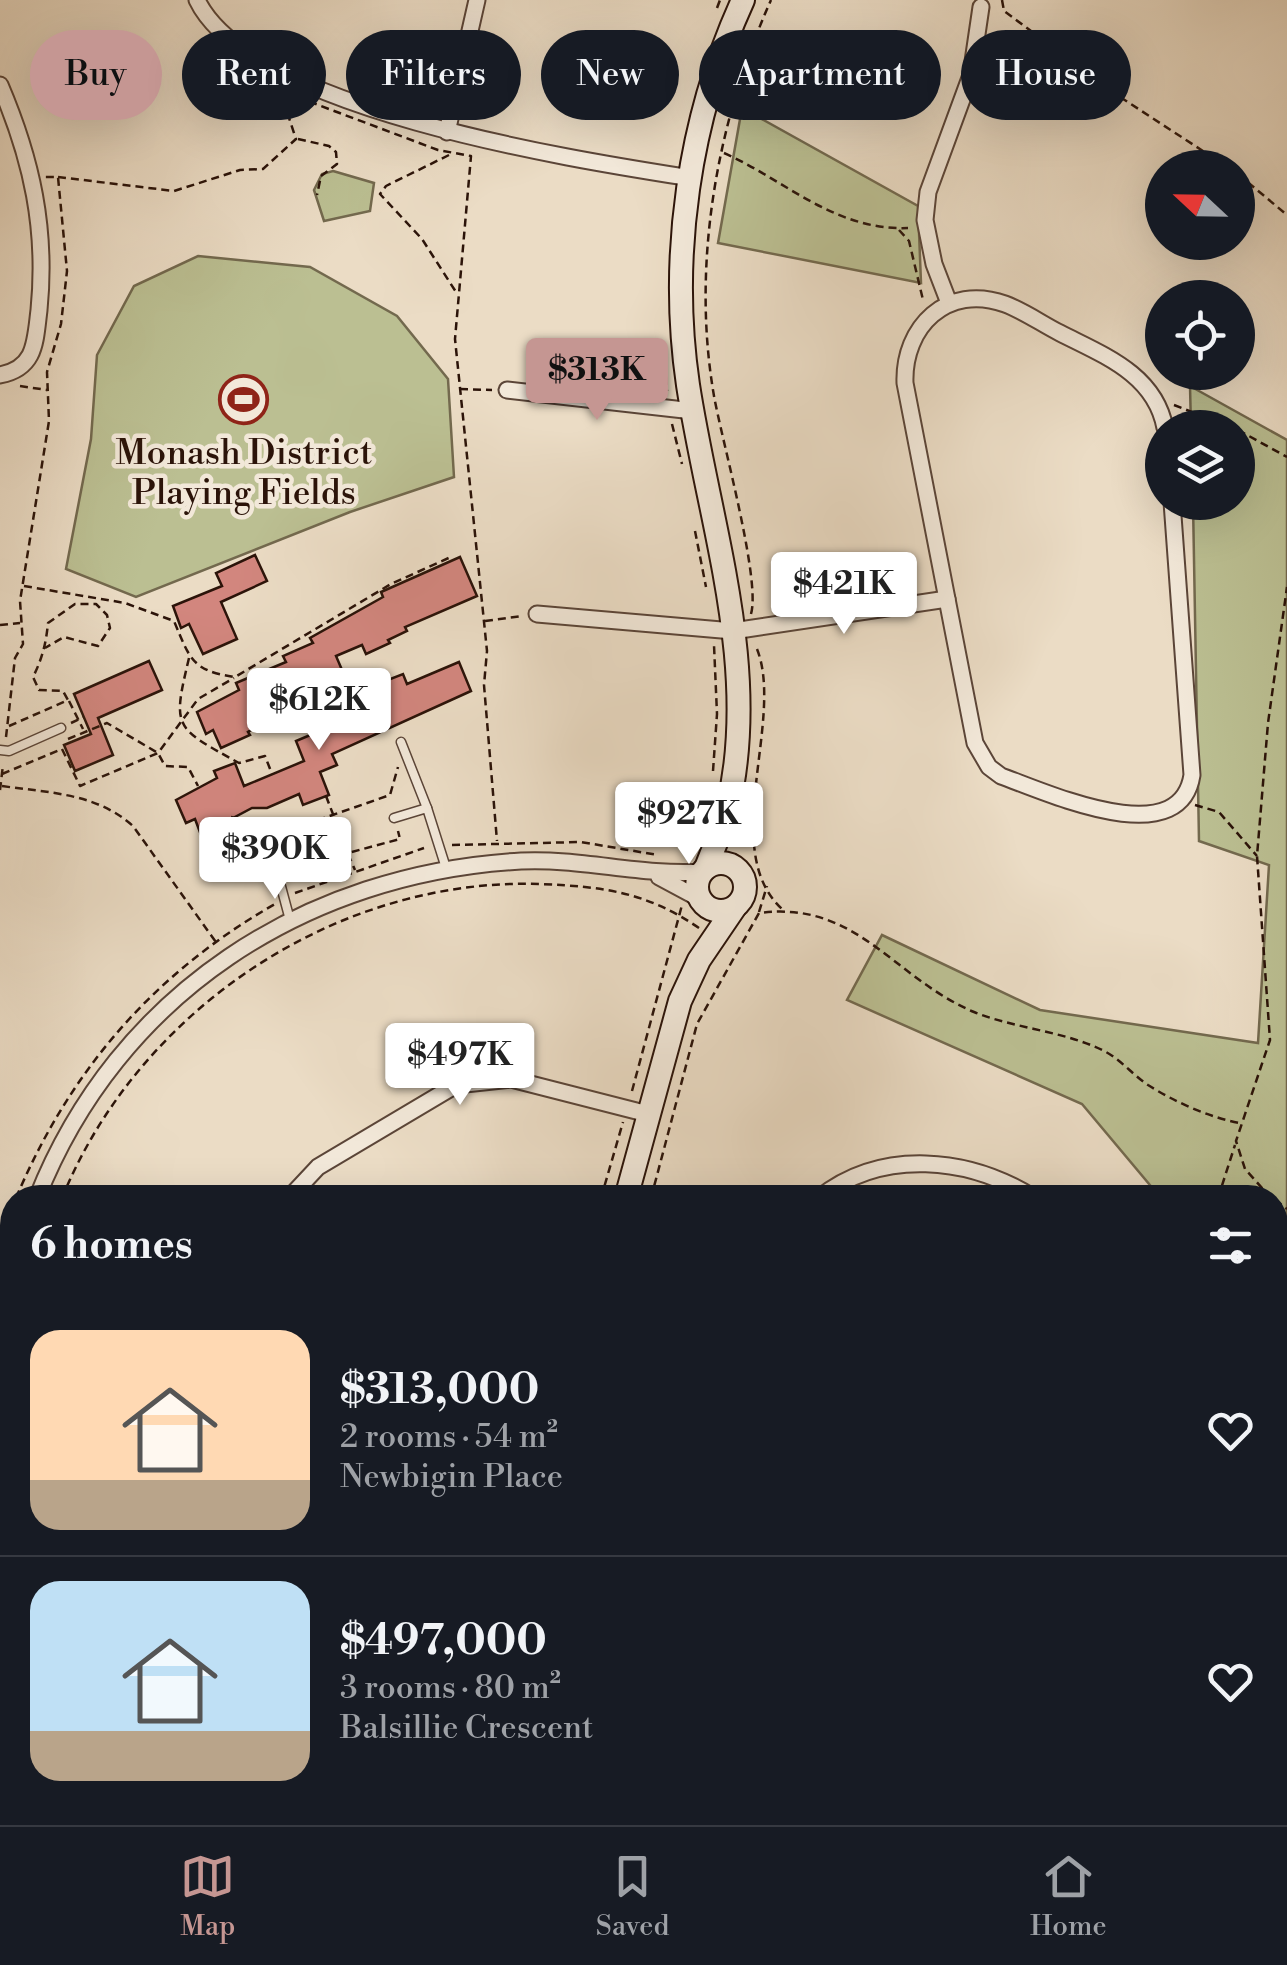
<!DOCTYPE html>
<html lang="en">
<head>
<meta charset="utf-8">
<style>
	:root { --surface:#171b24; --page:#242831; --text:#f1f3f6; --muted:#9ea1a6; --line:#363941; --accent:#c59692 }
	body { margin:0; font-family:"Libre Bodoni",serif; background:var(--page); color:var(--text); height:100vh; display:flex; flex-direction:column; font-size:38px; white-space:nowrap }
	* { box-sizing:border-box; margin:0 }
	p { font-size:32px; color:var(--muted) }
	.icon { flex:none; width:55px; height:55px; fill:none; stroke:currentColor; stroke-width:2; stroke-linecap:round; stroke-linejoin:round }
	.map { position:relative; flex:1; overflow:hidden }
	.panel { position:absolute; left:0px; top:1185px; width:1288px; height:640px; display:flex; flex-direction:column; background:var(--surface); border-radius:40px 40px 0 0; box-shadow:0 10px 40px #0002 }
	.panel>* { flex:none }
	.top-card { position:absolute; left:30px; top:30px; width:1228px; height:90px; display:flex; gap:20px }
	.needle { width:65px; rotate:292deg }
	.controls { position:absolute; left:1145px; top:150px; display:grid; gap:20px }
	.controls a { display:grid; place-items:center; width:110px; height:110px; border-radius:50%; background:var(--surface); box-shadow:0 10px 40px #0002; font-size:50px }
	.price { position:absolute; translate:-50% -85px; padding:0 22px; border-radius:10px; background:#fff; color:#222; font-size:32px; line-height:65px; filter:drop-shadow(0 2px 5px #0008) }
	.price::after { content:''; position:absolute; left:50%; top:60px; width:30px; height:22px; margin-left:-15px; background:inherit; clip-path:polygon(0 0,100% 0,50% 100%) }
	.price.current { background:var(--accent); color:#111 }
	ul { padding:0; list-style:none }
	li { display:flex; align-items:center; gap:30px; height:250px; padding:0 30px }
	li+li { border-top:2px solid var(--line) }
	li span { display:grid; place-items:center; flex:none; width:280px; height:200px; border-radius:30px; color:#555 }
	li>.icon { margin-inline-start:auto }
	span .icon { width:120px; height:120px; fill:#fffc; stroke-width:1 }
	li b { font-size:42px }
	h2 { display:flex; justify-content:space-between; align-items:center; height:120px; padding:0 30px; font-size:42px }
	.chip { padding:0 35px; border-radius:45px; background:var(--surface); box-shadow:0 10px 40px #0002; font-size:35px; line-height:90px }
	.chip.current { background:var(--accent); color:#111 }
	.tab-bar { display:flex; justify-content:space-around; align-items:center; height:140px; border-top:2px solid var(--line); background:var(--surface); font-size:28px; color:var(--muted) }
	.tab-bar a { display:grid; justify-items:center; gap:5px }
	.tab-bar .current { color:var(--accent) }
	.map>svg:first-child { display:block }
	.green { fill:#bbbf92; stroke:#73694e; stroke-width:2.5 }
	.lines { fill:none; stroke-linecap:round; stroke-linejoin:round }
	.stream { stroke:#6c7870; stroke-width:5 }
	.building { fill:#d2867e; stroke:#2b1309; stroke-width:2.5 }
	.lane-casing { stroke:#5b4538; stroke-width:11 }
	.street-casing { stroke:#5b4538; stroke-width:19 }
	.secondary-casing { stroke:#2b1309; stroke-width:26 }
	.path { stroke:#2b1309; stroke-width:2.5; stroke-dasharray:8 5; stroke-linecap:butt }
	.lane { stroke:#f2e8d9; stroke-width:8 }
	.street { stroke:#f2e8d9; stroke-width:15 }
	.secondary { stroke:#f2e8d9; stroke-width:22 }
	.labels { text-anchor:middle; stroke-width:9; stroke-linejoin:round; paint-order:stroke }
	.poi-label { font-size:35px; fill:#2b1309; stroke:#f2e8d9 }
</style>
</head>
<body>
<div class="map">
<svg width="1287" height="1825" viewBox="0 0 1287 1825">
	<rect width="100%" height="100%" fill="#ebdcc5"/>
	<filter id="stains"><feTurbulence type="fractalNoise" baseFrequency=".002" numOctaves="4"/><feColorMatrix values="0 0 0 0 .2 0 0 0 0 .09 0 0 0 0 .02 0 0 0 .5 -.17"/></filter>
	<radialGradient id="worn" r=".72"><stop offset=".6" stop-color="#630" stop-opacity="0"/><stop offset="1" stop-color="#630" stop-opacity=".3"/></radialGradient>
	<g class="green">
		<path d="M742,108L918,206L921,283L718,243Z"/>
		<path d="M333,171L374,183L370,211L324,221L314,190L322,174Z"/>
		<path d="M198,256L310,267L397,316L448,379L454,477L350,512L136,597L66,569L91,439L97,355L134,286Z"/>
		<path d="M1190,386L1287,440V1350L1275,1335V1198L1160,1197L1082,1104L847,1000L882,935L1040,1010L1258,1043L1269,865L1199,841L1193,503L1238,502V428L1191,427Z"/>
		<path d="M0,1716L12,1721V1812L172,1813L186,1825H0Z"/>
		<path d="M489,1813H631L639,1825H487Z"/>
	</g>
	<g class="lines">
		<path class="stream" d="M55,1812L75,1825"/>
	</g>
	<g class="building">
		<path d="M255,555L267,581L221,602L237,639L203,654L189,624L181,628L173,606L222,586L216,573Z"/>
		<path d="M460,557L477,596L405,627L407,631L388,640L390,643L366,654L362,645L336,656L342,670L336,673L338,677L293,703L289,694L266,704L272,717L248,732L250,735L221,748L213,730L206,734L197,712L239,690L236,683L286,662L283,656L313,643L310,638L383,597L381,592Z"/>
		<path d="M149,661L162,690L98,718L113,755L75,771L64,745L91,734L74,694Z"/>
		<path d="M459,662L471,691L332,754L337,765L320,772L329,795L303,805L299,794L267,808H252L201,835L195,819L186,823L176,800L217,778L214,771L235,763L244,786L304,761L296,741L389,702L380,683L403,674L407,684Z"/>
	</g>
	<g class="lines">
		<defs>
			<g id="lane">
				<path d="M401,742L427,808"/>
				<path d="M0,750L9,751L61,728"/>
				<path d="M394,818L427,808L446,868"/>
				<path d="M290,856L276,868L290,920"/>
			</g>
			<g id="street">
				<path d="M197,0C250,110 577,160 691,178"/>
				<path d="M0,85C32,160 47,229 39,310C35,342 36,368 0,375"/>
				<path d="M447,132L477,0"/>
				<path d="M949,303L934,264L925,220L928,192L971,75L981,7"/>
				<path d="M507,390L693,411"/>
				<path d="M1165,428C1155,374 1103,355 1060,333C1042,324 1024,311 1005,304C947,283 903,327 905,383L975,743L989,767L1001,776C1046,792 1180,854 1192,775L1172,502"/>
				<path d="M537,614L733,631L947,599"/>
				<path d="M659,877L700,899"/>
				<path d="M37,1198C118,993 306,873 521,861C582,858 641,876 702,872"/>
				<path d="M289,1198L318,1167L456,1085L511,1079L648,1114"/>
				<path d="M819,1198C882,1148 969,1157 1034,1198"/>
				<path d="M0,1302L12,1264"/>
				<path d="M0,1351L12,1354"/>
				<path d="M0,1384L12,1369"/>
				<path d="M1275,1465L1287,1487"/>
				<path d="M1275,1759L1287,1669"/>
				<path d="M1275,1767L1283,1825"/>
				<path d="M1103,1812L1170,1825"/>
				<path d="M292,1825L293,1812"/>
			</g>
			<g id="secondary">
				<circle cx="721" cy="887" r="24"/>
				<path d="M706,868C713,849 722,830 727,811C762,670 709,523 688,385C669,256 689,118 743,0"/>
				<path d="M626,1198L680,1001L699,960L735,907"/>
				<path d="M650,1812L660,1825"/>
			</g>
		</defs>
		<use href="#lane" class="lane-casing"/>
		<use href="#street" class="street-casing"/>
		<use href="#secondary" class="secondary-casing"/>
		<g class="path">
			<path d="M1002,0L1004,11L1117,95L1229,168"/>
			<path d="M717,8L720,0"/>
			<path d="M297,97L438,150L471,156L455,339L487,651L484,685L497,841"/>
			<path d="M298,139L329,146L336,152L337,164L321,176L317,195"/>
			<path d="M724,153C785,180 835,231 908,228"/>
			<path d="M449,155L386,186L380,194L422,239L456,292"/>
			<path d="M1238,174L1287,215"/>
			<path d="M58,177L174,191L240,170L263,169L296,139L280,91"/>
			<path d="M899,230L909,241L923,300"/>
			<path d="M665,364L667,391"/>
			<path d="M20,386L47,390"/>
			<path d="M460,389L492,390"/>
			<path d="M1174,405L1233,428"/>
			<path d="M672,424L682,464"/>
			<path d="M1238,430L1287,457"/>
			<path d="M695,531L706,587"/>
			<path d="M24,586L125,603L174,621C190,659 192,671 235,677L391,584L453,556"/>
			<path d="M751,614C761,580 722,441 714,396C691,264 717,121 771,0"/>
			<path d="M485,621L522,616"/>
			<path d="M0,625L20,623"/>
			<path d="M757,649C785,720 718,850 782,909"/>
			<path d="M189,658C172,729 174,727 239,763L265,756L272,774"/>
			<path d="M69,701L83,729"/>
			<path d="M71,723L84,717"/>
			<path d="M9,726L68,700L63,691L39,690L33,677C42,659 46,644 48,623L75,604H96L107,615L110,628L98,646L64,637L45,648"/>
			<path d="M6,737L15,658L23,644L20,601L49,421L47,372L61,324L67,271L58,177H45"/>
			<path d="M68,739L107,723L158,753L165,766L188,767L198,786"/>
			<path d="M713,771L717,714L714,645"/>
			<path d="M2,774L62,749L80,786L158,753L198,699L234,678"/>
			<path d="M2,786C50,793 96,793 133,826L218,945"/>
			<path d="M0,790L3,765"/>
			<path d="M326,796L348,853L400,839L398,831"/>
			<path d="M1195,805L1219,812L1257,856"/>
			<path d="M231,817L281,833L390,795L398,767"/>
			<path d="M736,842L752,840"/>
			<path d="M452,845L581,842L658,855"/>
			<path d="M348,854L355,870"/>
			<path d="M295,893L424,848"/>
			<path d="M759,912L767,886"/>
			<path d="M632,1091L682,905"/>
			<path d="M16,1198C70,1070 154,973 275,904"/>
			<path d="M62,1198C139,1009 337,877 541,884C605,887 646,892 699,928"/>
			<path d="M601,1198L623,1122"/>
			<path d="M651,1198L697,1024L759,913C857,900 893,978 974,1012C1016,1029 1066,1031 1106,1052C1122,1061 1133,1075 1148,1085C1173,1101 1210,1118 1240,1123"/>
			<path d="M1218,1198L1235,1145"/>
			<path d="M1271,1198L1245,1169L1236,1141L1270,1040L1257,856L1268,723L1287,587"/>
			<path d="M1275,1200L1287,1209"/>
			<path d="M0,1242L12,1206"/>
			<path d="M0,1414L12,1396"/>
			<path d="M0,1749L12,1754"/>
			<path d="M141,1812L160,1825"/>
			<path d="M621,1812L630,1825"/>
			<path d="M682,1812L692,1825"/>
			<path d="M1069,1812L1087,1818"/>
			<path d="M498,1825L502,1812"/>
			<path d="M925,1825L930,1812"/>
		</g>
		<use href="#lane" class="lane"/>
		<use href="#street" class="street"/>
		<use href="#secondary" class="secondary"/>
	</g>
	<defs>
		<symbol id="stadium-ring" viewBox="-11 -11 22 22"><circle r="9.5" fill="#f2e8d9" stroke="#8f2418" stroke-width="1.5"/><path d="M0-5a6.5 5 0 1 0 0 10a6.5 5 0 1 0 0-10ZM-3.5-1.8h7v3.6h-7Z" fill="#8f2418"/></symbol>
	</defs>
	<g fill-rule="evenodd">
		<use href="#stadium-ring" x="216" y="372" width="55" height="55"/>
	</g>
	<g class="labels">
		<g class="poi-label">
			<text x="244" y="464">Monash District<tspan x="244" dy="40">Playing Fields</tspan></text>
		</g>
	</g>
	<rect width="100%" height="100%" filter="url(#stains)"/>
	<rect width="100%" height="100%" fill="url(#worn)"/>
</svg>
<div class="controls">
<a><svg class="needle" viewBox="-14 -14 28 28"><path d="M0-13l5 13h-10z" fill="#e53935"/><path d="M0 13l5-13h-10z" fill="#9ea1a6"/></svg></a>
<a><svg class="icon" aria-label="locate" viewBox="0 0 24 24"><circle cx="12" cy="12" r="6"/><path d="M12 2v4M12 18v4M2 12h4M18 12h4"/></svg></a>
<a><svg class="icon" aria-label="layers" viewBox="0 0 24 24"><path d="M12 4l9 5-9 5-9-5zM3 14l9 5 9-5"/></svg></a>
</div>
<b class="price current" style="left:597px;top:423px">$313K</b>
<b class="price" style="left:844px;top:637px">$421K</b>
<b class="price" style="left:319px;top:753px">$612K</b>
<b class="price" style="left:689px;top:867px">$927K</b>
<b class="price" style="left:275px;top:902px">$390K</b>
<b class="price" style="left:460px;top:1108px">$497K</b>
<div class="top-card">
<a class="chip current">Buy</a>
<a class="chip">Rent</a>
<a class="chip">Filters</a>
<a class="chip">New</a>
<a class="chip">Apartment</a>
<a class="chip">House</a>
</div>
<section class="panel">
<h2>6 homes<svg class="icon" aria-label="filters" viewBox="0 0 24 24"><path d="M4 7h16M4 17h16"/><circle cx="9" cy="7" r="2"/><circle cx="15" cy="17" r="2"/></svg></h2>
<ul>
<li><span style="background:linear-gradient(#ffd9b3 75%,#b9a48a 0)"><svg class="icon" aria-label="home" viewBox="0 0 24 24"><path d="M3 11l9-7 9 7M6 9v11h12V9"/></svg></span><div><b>$313,000</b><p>2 rooms · 54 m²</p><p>Newbigin Place</p></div><svg class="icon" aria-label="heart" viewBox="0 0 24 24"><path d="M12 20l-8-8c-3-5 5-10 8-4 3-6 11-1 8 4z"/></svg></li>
<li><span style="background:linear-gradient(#bfe0f5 75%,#b9a48a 0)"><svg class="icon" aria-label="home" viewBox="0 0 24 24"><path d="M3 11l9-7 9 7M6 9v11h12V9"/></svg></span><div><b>$497,000</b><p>3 rooms · 80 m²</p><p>Balsillie Crescent</p></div><svg class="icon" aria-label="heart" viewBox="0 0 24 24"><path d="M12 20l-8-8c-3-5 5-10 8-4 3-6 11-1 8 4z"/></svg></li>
</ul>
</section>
</div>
<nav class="tab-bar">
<a class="current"><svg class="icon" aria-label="map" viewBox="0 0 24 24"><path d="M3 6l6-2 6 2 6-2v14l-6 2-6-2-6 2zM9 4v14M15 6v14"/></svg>Map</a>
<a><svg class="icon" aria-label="saved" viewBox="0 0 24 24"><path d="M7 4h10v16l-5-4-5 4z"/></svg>Saved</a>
<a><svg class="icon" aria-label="home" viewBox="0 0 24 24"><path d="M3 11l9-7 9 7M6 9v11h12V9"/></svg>Home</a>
</nav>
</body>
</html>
